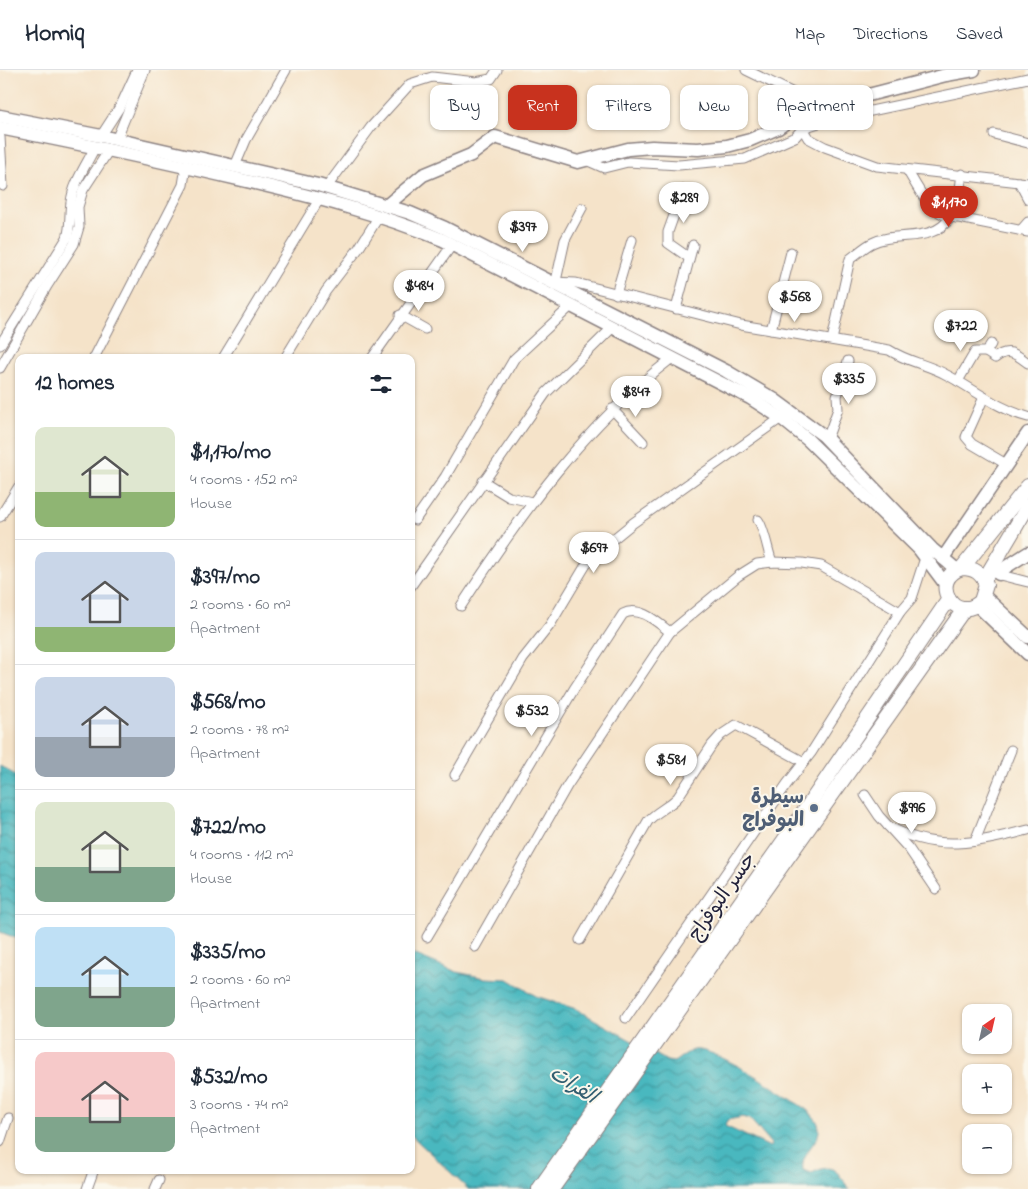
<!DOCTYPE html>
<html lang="en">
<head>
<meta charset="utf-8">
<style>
	:root { --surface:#fff; --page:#f6f6f7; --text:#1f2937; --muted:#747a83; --line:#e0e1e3; --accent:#c8321e }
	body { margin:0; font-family:"Indie Flower","Playpen Sans Arabic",sans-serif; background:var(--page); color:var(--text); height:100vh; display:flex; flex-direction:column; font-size:19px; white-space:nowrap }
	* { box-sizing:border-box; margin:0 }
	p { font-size:16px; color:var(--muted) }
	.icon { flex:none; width:28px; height:28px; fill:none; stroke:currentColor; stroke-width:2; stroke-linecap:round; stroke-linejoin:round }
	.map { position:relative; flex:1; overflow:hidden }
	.details { position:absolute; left:15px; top:284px; width:400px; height:820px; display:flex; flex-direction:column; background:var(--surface); border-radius:10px; box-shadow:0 1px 4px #0004 }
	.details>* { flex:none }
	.guide { position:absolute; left:430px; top:15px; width:475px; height:45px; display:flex; gap:10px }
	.needle { width:32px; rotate:34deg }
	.buttons { position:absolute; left:962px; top:934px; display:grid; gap:10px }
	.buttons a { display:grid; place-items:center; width:50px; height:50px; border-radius:10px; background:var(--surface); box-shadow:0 1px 4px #0004; font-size:25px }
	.price { position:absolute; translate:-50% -42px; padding:0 11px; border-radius:18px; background:#fff; color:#222; font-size:16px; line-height:32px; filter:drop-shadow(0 1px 2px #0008) }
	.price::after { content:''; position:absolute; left:50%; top:30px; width:15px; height:11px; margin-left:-8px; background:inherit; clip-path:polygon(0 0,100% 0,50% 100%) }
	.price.active { background:var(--accent); color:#fff }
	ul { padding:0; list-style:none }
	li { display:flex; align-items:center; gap:15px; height:125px; padding:0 20px }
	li+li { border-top:1px solid var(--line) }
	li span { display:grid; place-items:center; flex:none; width:140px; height:100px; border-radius:10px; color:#555 }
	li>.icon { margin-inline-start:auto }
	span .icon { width:60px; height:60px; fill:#fffc; stroke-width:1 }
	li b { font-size:21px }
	h2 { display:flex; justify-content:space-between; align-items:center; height:60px; padding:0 20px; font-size:21px }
	.chip { padding:0 18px; border-radius:10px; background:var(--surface); box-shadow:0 1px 4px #0004; font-size:18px; line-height:45px }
	.chip.active { background:var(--accent); color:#fff }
	header { display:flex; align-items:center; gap:30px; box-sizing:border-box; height:70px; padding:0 25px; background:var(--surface); border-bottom:1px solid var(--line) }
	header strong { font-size:24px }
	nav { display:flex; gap:28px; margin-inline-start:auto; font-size:18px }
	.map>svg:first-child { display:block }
	.water { fill:url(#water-waves); stroke:#366d7d; fill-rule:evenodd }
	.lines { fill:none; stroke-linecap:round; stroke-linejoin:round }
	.street-casing { stroke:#8c8282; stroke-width:11 }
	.secondary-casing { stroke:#8c8282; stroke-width:15 }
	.primary-casing { stroke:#8c8282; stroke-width:16 }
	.street { stroke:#fff; stroke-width:9 }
	.secondary { stroke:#fff; stroke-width:12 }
	.primary { stroke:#fff; stroke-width:14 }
	.service-dot { fill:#5c6f8a; stroke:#fbf7ec; stroke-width:2 }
	.labels { text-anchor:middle; stroke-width:4; stroke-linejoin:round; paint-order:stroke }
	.service-label { font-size:20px; font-weight:bold; fill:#4e5e75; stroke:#fbf7ec; text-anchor:end }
	.street-label { font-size:20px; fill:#22223b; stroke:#fbf7ec }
	.water-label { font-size:21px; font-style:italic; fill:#325e70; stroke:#fbf7ec }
</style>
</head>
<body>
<header>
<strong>Homiq</strong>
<nav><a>Map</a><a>Directions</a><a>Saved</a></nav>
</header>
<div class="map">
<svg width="1028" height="1119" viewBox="0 0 1028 1119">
	<defs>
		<pattern id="water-waves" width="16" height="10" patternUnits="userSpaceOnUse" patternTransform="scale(1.25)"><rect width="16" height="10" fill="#49b8bf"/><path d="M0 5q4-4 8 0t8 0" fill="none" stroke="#3c959c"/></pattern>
	</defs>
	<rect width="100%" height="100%" fill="#fbf7ec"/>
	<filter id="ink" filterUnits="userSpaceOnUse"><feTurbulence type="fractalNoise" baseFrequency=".02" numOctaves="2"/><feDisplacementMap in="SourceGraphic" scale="10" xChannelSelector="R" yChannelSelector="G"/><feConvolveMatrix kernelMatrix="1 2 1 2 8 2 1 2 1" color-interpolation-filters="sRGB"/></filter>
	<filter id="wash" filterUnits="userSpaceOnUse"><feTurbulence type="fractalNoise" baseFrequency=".0096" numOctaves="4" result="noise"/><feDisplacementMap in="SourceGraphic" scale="20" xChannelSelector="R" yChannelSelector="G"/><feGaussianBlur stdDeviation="1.12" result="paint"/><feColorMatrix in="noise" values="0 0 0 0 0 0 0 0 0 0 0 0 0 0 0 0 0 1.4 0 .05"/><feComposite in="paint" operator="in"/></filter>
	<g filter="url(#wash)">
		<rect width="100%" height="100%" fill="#f5e3c9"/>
		<g class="water">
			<path d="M0,696L19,707V869L0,862Z"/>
			<path d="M411,883L457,902L485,908L508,909L536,926L576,939L667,991L674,992C680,988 687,982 694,980C715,976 788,1027 807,1040C838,1067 799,1075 803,1100L812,1103C835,1091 837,1103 850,1119H468L411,1065ZM743,1047L750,1049L771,1074L770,1077L725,1056L727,1050Z"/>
		</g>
	</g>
	<g filter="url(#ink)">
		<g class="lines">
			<defs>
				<g id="street">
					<path d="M746,0L822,37"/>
					<path d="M795,46L808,68L825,77L877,96L1028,113"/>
					<path d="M994,64L1028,73"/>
					<path d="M101,66L121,35L137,0"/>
					<path d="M0,67L3,116"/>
					<path d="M116,70L145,0"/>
					<path d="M588,91L604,98L628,92L679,95L745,89L795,67L803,58L828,50L1028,8"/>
					<path d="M235,96L246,70L286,0"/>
					<path d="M907,100C918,118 925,135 944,145L1028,162"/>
					<path d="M1019,112L1028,129"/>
					<path d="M326,118L371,57L410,14L432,7L476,12L491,9L497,0"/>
					<path d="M683,120L668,162V173L688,187"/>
					<path d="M956,148L962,104"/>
					<path d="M1021,160L1028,152"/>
					<path d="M556,211L565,170L582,138"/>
					<path d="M552,212L576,213L741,255L889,280C908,292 926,294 945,304C973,318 997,339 1028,347"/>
					<path d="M616,224L632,170"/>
					<path d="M676,239L693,175"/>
					<path d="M400,245L425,259"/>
					<path d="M771,260L791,182"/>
					<path d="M832,270L850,189C857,184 864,177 872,173C899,160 931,175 951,147"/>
					<path d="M0,275L67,168C71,156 69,145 71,132C73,113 87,94 95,77"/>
					<path d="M986,282L995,288C1008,277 1016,284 1028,293"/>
					<path d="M94,288L183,115L186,97"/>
					<path d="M223,288L320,128"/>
					<path d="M285,288L326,221L359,178L379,146"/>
					<path d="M372,288L452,175"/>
					<path d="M0,298L47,216L74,174L79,157L78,137L83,120L109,80"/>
					<path d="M958,311L975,282H986L991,274"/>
					<path d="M984,327L966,367L972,374L1006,394"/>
					<path d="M612,339L643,372"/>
					<path d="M827,369L838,339L837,326L848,291"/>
					<path d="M483,411L509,427L532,432"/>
					<path d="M0,447L19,416"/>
					<path d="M415,450L445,407L514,289L571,236"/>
					<path d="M758,450C764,457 768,482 772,492"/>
					<path d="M996,504L1028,512"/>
					<path d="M411,516L546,323L612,258"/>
					<path d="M461,536C521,444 584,356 672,288"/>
					<path d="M455,705L523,589L550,555L590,488L633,453L781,348"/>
					<path d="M865,725L879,746L909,779L936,819"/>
					<path d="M888,756C936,783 977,773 1028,760"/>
					<path d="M975,771L1011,680"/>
					<path d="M427,867L574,619L623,544C639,535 657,552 670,562"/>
					<path d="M580,870L648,751C657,741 669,737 678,727L712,675L721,665L736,655L804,692"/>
					<path d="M475,877L567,716L670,562L738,506L757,494L772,492L802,493L821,496L900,542"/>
					<path d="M626,948L787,714L811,683L900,542L912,528L925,488"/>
					<path d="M0,1072L8,1048"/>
					<path d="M87,1119L93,1102"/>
					<path d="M155,1119L159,1110"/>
				</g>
				<g id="secondary">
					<path d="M0,46L101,66L318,115L410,143L445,158L726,301L775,330L824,366L932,479L957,500"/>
					<path d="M0,58C81,74 162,91 242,110C311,126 378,143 443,170L750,328L781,348L808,370L919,479L946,515"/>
					<path d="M386,136L423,105L471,85L495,67L578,92L628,79L652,77L698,79L727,76L750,70L778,58L795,46L810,40L946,5L974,0"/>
					<path d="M943,488L1028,363"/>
					<path d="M999,504L1006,497L1028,483"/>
					<path d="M984,526L1028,567"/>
					<path d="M977,535L1028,584"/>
				</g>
				<g id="primary">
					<path d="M962,498C974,498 982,503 986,515L981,531C955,556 927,509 962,498L1028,416"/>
					<path d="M984,510L1028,436"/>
					<path d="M539,1119L799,749L949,529"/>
					<path d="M552,1119L965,538"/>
				</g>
			</defs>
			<use href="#street" class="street-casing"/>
			<use href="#secondary" class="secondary-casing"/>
			<use href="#primary" class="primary-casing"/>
			<use href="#street" class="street"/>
			<use href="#secondary" class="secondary"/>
			<use href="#primary" class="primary"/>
		</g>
	</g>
	<circle class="service-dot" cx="814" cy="738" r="5"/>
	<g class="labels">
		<g class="service-label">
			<text x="804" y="733">سيطرة<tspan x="804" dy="23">البوفراج</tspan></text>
		</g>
		<g class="street-label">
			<text transform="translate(721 826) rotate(-55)" y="7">جسر البوفراج</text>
		</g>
		<g class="water-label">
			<text transform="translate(574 1014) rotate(33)" y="7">الفرات</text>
		</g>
	</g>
</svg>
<div class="buttons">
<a><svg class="needle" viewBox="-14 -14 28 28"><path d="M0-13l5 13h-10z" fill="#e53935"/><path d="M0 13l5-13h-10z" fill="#747a83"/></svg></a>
<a>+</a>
<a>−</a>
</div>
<b class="price" style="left:684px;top:154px">$289</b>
<b class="price active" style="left:949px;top:158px">$1,170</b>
<b class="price" style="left:523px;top:183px">$397</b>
<b class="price" style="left:419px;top:242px">$484</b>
<b class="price" style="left:795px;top:253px">$568</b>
<b class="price" style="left:961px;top:282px">$722</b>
<b class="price" style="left:849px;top:335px">$335</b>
<b class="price" style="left:636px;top:348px">$847</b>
<b class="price" style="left:594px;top:504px">$697</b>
<b class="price" style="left:532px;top:667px">$532</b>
<b class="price" style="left:671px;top:716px">$581</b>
<b class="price" style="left:912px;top:764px">$996</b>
<div class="guide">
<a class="chip">Buy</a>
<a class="chip active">Rent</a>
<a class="chip">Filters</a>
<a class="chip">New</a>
<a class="chip">Apartment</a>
</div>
<section class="details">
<h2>12 homes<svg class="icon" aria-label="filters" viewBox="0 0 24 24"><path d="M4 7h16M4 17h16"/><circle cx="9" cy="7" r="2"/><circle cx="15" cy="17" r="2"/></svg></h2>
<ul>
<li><span style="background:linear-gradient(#dfe7d0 65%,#8fb573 0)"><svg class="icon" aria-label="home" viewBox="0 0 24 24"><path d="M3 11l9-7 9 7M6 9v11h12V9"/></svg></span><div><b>$1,170/mo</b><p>4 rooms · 152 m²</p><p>House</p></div></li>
<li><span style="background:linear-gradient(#c9d6e8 75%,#8fb573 0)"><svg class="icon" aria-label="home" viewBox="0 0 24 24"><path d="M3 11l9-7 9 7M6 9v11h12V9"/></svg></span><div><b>$397/mo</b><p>2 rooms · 60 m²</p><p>Apartment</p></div></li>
<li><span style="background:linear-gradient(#c9d6e8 60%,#9aa5b1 0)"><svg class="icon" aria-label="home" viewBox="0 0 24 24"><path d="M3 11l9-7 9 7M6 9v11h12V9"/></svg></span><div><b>$568/mo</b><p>2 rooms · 78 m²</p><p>Apartment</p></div></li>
<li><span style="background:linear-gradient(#dfe7d0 65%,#7fa58c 0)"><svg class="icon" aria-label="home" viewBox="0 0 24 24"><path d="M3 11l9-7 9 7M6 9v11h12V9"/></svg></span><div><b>$722/mo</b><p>4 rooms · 112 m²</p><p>House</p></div></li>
<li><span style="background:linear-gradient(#bfe0f5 60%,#7fa58c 0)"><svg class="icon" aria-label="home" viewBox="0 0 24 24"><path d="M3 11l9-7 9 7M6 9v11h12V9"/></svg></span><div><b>$335/mo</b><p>2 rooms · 60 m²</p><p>Apartment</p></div></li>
<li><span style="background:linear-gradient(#f6c9c9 65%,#7fa58c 0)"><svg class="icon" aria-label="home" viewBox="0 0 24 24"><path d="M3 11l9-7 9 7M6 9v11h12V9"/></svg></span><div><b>$532/mo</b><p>3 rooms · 74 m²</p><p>Apartment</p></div></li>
</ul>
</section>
</div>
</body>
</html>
